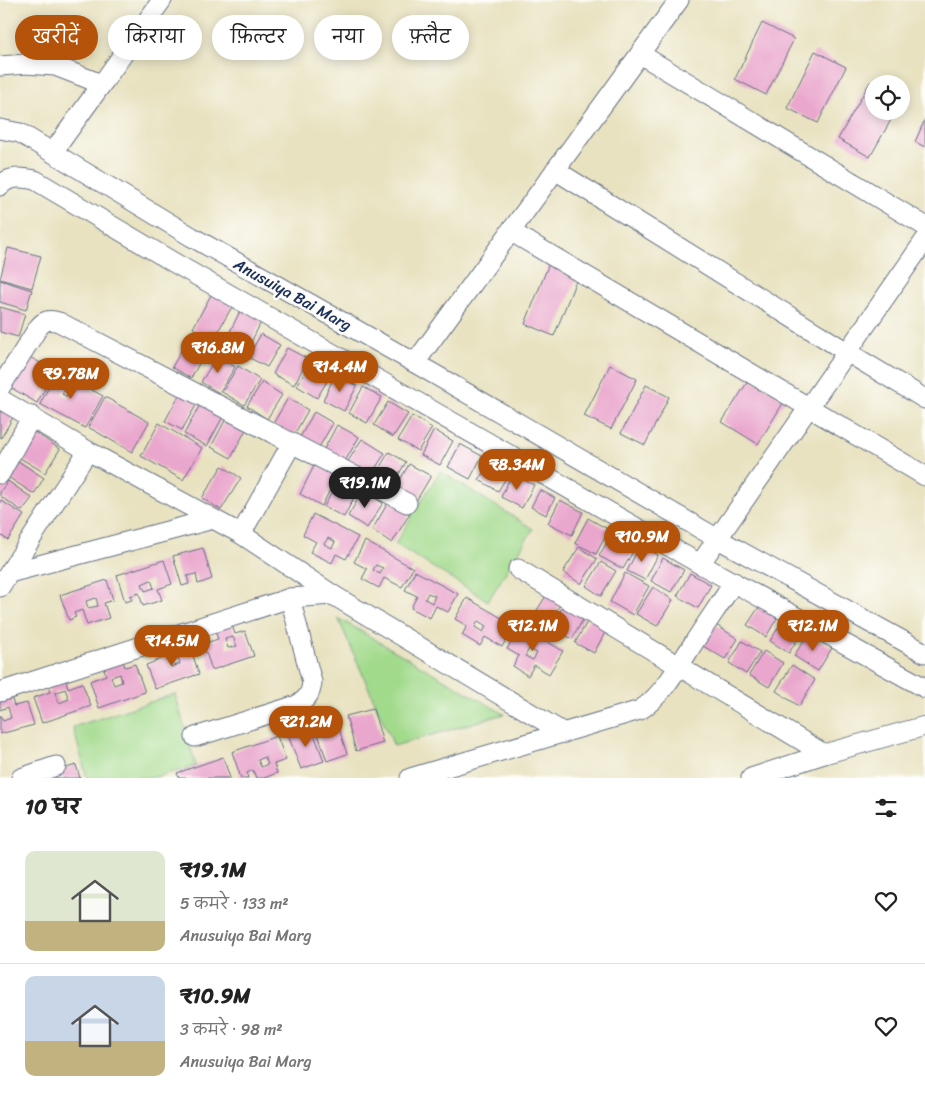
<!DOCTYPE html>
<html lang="hi">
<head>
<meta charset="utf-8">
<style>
	:root { --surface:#fff; --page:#f2f2f2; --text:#222; --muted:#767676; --line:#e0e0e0; --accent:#b45309 }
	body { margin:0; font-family:Sriracha,"Playpen Sans Deva",sans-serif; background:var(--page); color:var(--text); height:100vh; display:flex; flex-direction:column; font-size:19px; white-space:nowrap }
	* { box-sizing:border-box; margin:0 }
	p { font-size:16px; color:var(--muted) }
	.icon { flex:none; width:28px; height:28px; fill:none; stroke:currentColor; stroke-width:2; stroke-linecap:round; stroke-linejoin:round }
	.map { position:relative; height:778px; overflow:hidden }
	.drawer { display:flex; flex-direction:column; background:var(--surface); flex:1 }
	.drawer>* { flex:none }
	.hud { position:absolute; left:15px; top:15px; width:500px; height:45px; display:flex; gap:10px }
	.tools { position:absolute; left:865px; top:75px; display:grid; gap:10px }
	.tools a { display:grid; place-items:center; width:45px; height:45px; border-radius:50%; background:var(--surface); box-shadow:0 2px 12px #0003; font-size:25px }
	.price { position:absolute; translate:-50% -42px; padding:0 11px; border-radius:18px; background:var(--accent); color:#fff; font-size:16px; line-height:32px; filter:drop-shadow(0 1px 2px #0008) }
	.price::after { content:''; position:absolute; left:50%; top:30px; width:15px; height:11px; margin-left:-8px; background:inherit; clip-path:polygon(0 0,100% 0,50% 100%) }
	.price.active { background:#222; color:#fff }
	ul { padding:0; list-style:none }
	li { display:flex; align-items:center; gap:15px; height:125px; padding:0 25px }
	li+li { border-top:1px solid var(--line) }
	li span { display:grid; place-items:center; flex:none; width:140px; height:100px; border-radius:10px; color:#555 }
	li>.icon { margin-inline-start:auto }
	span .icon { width:60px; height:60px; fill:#fffc; stroke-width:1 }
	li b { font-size:21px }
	h2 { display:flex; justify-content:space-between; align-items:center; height:60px; padding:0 25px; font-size:21px }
	.tag { padding:0 18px; border-radius:22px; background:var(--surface); box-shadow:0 2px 12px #0003; font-size:18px; line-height:45px }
	.tag.active { background:var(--accent); color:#fff }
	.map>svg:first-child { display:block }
	.green { fill:#a2da8c; stroke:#5e8475 }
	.building { fill:#eaa7ce; fill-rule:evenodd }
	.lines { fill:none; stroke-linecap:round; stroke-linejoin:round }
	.street-casing { stroke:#636e80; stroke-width:21 }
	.street { stroke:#fff; stroke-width:19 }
	.labels { text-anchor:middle; stroke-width:5; stroke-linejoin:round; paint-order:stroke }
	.street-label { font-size:16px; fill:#1b2f5e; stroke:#fdfcf7 }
</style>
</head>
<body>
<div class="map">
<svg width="925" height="778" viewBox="0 0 925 778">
	<rect width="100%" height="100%" fill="#fdfcf7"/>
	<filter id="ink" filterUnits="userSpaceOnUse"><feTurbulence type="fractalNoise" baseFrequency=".02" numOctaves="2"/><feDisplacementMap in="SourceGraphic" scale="10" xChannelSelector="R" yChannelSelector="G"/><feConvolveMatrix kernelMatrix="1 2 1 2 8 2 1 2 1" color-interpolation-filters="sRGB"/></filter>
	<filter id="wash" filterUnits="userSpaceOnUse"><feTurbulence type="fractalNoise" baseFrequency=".0096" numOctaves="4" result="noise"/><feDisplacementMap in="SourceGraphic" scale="20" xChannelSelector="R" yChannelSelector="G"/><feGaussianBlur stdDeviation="1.12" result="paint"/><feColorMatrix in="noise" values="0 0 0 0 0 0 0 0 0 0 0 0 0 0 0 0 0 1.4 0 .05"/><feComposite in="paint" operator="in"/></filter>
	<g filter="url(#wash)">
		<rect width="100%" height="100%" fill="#e8e2c0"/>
		<g class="green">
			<path d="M440,471L533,529L488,601L395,544Z"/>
			<path d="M338,618L504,714L394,746Z"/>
			<path d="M175,694L196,766L151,778H87L73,727Z"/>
		</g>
		<g id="blocks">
			<g class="building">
				<path d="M762,23L794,39L766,95L735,79Z"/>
				<path d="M815,51L846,67L818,123L787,108Z"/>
				<path d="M870,82L874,85V111H896L870,157L838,139Z"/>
				<path d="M925,119V147L915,142Z"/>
				<path d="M8,248L41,256L32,288L0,279Z"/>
				<path d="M550,261L579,273L554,336L525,324Z"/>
				<path d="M0,280L32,290L26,310L0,302Z"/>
				<path d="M212,293L233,305L213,340L193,328Z"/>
				<path d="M0,307L25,314L18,337L0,332Z"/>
				<path d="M241,309L262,320L244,357L223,346Z"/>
				<path d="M261,334L280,345L267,367L248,357Z"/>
				<path d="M187,341L206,351L191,378L172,367Z"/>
				<path d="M287,348L308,359L294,385L273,374Z"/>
				<path d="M26,355L55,371L37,403L8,386Z"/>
				<path d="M217,356L235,367L219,393L201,382Z"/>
				<path d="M311,361L332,373L317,398L297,386Z"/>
				<path d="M610,365L637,379L611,429L584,416Z"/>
				<path d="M238,366L260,380L244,405L222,392Z"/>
				<path d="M57,371L103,396L85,428L40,404ZM65,388L71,392L68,397L62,394Z"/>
				<path d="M335,375L357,386L344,411L323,400Z"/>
				<path d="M750,378L785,400L758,444L722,422Z"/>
				<path d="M262,382L282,395L267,419L247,406Z"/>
				<path d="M646,385L669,397L645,445L621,433Z"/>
				<path d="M363,387L382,397L367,423L349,413Z"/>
				<path d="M183,388L200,398L182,430L165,421Z"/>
				<path d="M105,397L149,422L132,452L88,427Z"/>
				<path d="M288,398L308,410L294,435L273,424Z"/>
				<path d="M202,401L225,413L207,446L184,434Z"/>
				<path d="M388,402L408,414L393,437L374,425Z"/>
				<path d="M0,406L15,414L1,438L0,437Z"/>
				<path d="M314,412L333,423L318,449L299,439Z"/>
				<path d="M229,413L249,424L231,458L211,447Z"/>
				<path d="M412,416L432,428L418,451L398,440Z"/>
				<path d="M159,423L202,448L183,480L141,456Z"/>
				<path d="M337,425L359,437L344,463L323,451Z"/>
				<path d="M434,430L453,441L440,465L421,455Z"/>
				<path d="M33,431L60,449L45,473L17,456Z"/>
				<path d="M362,439L385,453L370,477L347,463Z"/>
				<path d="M460,444L482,456L470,479L448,467Z"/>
				<path d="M389,452L406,462L391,487L374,477Z"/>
				<path d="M15,459L44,478L34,494L5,475Z"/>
				<path d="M490,461L509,473L498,491L479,480Z"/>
				<path d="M315,464L337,475L322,506L300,494Z"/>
				<path d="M409,464L431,476L416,501L395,489Z"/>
				<path d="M222,466L241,478L221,510L202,498Z"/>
				<path d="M512,474L534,485L522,508L501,497Z"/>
				<path d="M339,478L359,488L344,517L324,507Z"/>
				<path d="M8,481L32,498L22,511L0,496V492Z"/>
				<path d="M540,490L555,498L546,515L531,507Z"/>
				<path d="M363,491L383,503L367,528L348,516Z"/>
				<path d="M0,500L24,515L8,540L0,535Z"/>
				<path d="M560,500L583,512L572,535L548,523Z"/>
				<path d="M389,501L410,513L392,543L372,530Z"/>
				<path d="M313,514L358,537L346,559L336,554L332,563L310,552L316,542L303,535ZM328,538L335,542L332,548L324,544Z"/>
				<path d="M588,518L609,530L596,554L575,543Z"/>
				<path d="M614,530L638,543L623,569L599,556Z"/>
				<path d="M365,541L413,568L402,587L384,578L379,588L362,579L367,569L354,562ZM376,565L383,568L380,574L373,570Z"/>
				<path d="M640,545L658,555L645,580L627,571Z"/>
				<path d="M579,547L597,559L581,584L563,572Z"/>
				<path d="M203,548L212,579L198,584L196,574L187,576L189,584L182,586L173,556Z"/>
				<path d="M663,558L684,570L671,592L651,581Z"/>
				<path d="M164,560L172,584L158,589L162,600L143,606L139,593L130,596L132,600L125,602L117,575ZM151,580L154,588L145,591L142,584Z"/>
				<path d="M601,562L616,571L601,596L586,586Z"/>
				<path d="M415,571L458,594L448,612L436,606L430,618L411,608L417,596L405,590ZM428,593L435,596L432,603L425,599Z"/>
				<path d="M625,573L649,586L633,615L610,602Z"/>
				<path d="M690,573L711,585L698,608L677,596Z"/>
				<path d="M107,580L113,600L104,603L109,618L87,625L82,610L74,613L76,617L69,620L60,595ZM96,598L98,606L88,608L86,601Z"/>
				<path d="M653,587L673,600L657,626L636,614Z"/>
				<path d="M549,591L563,600L548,624L534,615Z"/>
				<path d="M467,598L514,625L502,647L485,637L480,646L462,635L467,626L455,619ZM478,621L486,626L483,632L475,627Z"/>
				<path d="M565,602L586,614L572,639L551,627Z"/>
				<path d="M759,607L777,618L766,637L747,625Z"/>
				<path d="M591,615L609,625L594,653L575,643Z"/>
				<path d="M783,620L802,632L789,653L770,641Z"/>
				<path d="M231,622L235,634L245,631L254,656L212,670L203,644L218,639L214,628ZM233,637L237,646L228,648L225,639Z"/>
				<path d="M716,625L738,639L725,659L703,646Z"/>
				<path d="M521,626L563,651L549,674L534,665L528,676L513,666L519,656L507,649ZM529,649L537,653L533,660L525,656Z"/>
				<path d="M808,634L832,648L818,671L794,656Z"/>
				<path d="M742,641L760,652L746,674L729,663Z"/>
				<path d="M177,642L181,653L191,650L199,674L155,689L146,665L164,658L161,648ZM177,654L180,664L171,667L168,657Z"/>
				<path d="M764,651L783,663L769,687L749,675Z"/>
				<path d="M122,658L125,667L135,664L145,692L99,708L90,681L106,675L103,665ZM120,674L122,682L114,685L111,677Z"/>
				<path d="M792,665L815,680L799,706L776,691Z"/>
				<path d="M66,680L68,688L82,683L91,706L42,723L33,698L50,692L48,686ZM65,689L69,699L59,703L55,693Z"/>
				<path d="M11,696L14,706L27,703L34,725L0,734V715L3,721L11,718L8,707L0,710V699Z"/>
				<path d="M373,709L383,743L356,751L346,716Z"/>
				<path d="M336,719L347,754L327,761L315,725Z"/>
				<path d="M311,726L324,761L301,769L288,735Z"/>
				<path d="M277,736L286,760L274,764L277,773L264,778H256L253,770L247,773L248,778H241L232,752ZM265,757L268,764L261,767L258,760Z"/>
				<path d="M223,757L230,778H179L177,773Z"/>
				<path d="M76,765L80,778H55L53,772Z"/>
			</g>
		</g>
	</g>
	<g filter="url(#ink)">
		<use href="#blocks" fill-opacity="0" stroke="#636e80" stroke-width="1"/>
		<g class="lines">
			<defs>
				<g id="street">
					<path d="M640,54L925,226"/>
					<path d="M0,66L26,64L55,66L99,83L104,81L162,0"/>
					<path d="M0,129L20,133L192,237L415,363L718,539L925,653"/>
					<path d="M53,152L104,81"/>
					<path d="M555,170L847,352L925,399"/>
					<path d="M0,186C9,175 23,178 35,180L173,262L700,564L925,688"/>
					<path d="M510,231L925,476"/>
					<path d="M415,363L679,0"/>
					<path d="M0,388L38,328C44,320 49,319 59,322L407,503"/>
					<path d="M0,399L88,451L241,534L333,595L564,733"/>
					<path d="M0,474L32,416"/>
					<path d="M241,534L292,443"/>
					<path d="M700,564L925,240"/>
					<path d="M518,569L824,754"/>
					<path d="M9,573L213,519"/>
					<path d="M0,587L88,451"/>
					<path d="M0,692L290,598L333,595"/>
					<path d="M195,737L297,705C307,699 311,694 312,682L290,598"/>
					<path d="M21,778L56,766"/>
					<path d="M410,778L640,710C662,696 677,669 691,647C705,625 720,604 734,582"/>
					<path d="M751,778L824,754L925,726"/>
				</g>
			</defs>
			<use href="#street" class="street-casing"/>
			<use href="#street" class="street"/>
		</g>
	</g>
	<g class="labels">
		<g class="street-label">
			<text transform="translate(293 294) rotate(29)" y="6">Anusuiya Bai Marg</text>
		</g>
	</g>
</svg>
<div class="tools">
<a><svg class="icon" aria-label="locate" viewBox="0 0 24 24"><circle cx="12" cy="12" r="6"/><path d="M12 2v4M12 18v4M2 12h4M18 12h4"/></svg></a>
</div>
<b class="price" style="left:218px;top:374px">₹16.8M</b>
<b class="price" style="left:340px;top:393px">₹14.4M</b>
<b class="price" style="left:71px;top:400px">₹9.78M</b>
<b class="price" style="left:517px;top:491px">₹8.34M</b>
<b class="price active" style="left:365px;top:509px">₹19.1M</b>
<b class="price" style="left:642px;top:563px">₹10.9M</b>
<b class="price" style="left:533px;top:652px">₹12.1M</b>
<b class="price" style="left:813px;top:652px">₹12.1M</b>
<b class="price" style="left:172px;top:667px">₹14.5M</b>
<b class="price" style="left:306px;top:748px">₹21.2M</b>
<div class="hud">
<a class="tag active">खरीदें</a>
<a class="tag">किराया</a>
<a class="tag">फ़िल्टर</a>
<a class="tag">नया</a>
<a class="tag">फ़्लैट</a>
</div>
</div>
<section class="drawer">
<h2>10 घर<svg class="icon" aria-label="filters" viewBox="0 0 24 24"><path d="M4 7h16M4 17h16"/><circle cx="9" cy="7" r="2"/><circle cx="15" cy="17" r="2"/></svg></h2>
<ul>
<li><span style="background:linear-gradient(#dfe7d0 70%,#c2b280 0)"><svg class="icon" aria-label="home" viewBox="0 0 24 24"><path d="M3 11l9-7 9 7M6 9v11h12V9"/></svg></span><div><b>₹19.1M</b><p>5 कमरे · 133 m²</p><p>Anusuiya Bai Marg</p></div><svg class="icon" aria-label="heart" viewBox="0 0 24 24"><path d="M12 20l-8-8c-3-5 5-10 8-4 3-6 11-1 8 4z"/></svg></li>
<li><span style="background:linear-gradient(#c9d6e8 65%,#c2b280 0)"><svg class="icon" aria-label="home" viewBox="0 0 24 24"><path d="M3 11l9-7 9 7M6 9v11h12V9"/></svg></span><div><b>₹10.9M</b><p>3 कमरे · 98 m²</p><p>Anusuiya Bai Marg</p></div><svg class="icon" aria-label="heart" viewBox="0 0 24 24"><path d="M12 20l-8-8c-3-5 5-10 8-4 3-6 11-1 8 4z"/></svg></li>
</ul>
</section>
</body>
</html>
